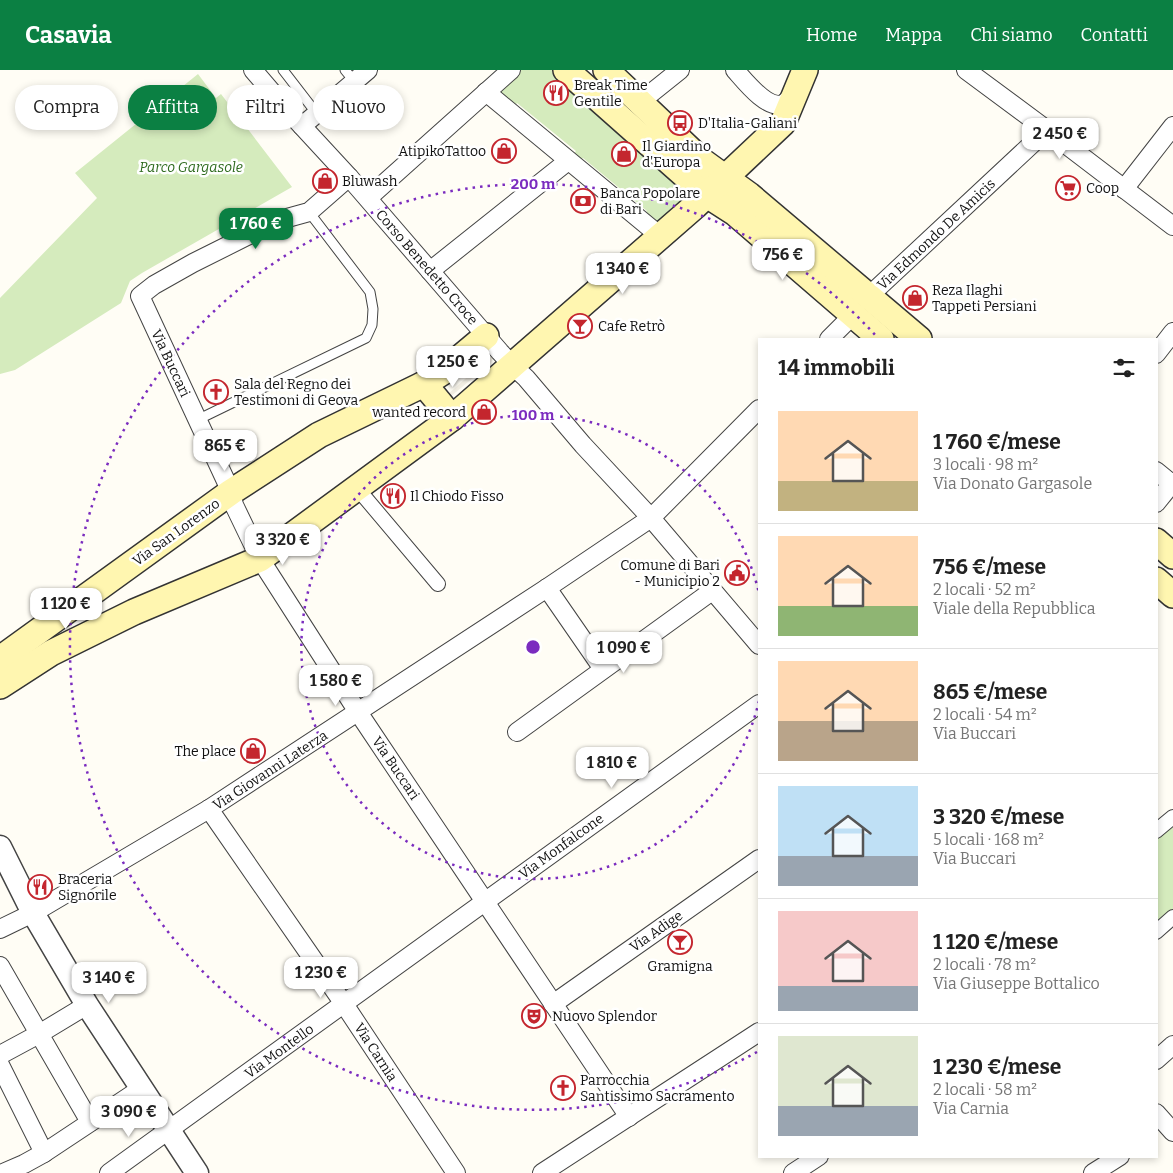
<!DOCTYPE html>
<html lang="it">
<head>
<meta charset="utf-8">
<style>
	:root { --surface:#fff; --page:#f2f2f2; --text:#222; --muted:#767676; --line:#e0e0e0; --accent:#0b8043 }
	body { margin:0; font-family:Bitter,serif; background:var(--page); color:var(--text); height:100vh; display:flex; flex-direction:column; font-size:19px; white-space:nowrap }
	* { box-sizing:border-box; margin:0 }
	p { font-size:16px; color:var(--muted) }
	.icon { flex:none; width:28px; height:28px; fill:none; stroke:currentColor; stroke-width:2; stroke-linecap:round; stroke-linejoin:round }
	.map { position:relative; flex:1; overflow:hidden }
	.side { position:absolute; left:758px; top:268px; width:400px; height:820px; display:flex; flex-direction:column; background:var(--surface); border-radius:0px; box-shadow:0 2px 8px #0003 }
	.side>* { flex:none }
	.banner { position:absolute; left:15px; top:15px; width:475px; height:45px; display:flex; gap:10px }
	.price { position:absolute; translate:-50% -42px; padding:0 11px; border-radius:10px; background:#fff; color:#222; font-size:16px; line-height:32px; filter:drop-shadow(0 1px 2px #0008) }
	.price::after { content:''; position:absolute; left:50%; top:30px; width:15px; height:11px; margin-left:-8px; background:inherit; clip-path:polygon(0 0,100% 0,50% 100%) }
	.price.selected { background:var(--accent); color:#fff }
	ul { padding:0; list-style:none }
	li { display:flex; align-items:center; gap:15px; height:125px; padding:0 20px }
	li+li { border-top:1px solid var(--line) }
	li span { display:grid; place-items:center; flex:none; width:140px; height:100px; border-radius:0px; color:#555 }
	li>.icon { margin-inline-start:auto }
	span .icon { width:60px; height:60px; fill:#fffc; stroke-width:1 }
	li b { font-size:21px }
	h2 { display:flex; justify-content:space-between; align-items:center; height:60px; padding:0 20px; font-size:21px }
	.pill { padding:0 18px; border-radius:22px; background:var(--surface); box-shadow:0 2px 8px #0003; font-size:18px; line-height:45px }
	.pill.selected { background:var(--accent); color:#fff }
	header { display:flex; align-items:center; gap:30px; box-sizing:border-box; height:70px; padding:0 25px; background:var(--accent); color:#fff }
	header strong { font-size:24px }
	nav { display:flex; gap:28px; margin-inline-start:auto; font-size:18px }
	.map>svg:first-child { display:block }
	.green { fill:#d5ebbd }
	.plaza { fill:#f1ede2 }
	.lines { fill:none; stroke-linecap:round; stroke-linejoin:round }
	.service-casing { stroke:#444; stroke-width:11 }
	.pedestrian-casing { stroke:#444; stroke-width:16 }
	.minor-casing { stroke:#444; stroke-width:20 }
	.tertiary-casing { stroke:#444; stroke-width:25 }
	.secondary-casing { stroke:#333; stroke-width:28 }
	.service { stroke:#fff; stroke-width:9 }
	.pedestrian { stroke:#fff; stroke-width:14 }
	.minor { stroke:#fff; stroke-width:18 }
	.tertiary { stroke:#fff; stroke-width:22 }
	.secondary { stroke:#fff6b0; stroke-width:25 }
	.ring { fill:none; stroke:#7b2cbf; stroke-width:2.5; stroke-dasharray:2.5 5 }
	.labels { text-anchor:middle; stroke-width:5; stroke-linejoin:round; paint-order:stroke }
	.poi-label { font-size:14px; fill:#111; stroke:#fff; text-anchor:start }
	.park-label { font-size:14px; font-style:italic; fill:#2f6b1f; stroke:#fff }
	.street-label { font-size:14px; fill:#111; stroke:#fff }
	.centre { fill:#7b2cbf; stroke:#fff; stroke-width:2.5 }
	.ring-label { font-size:15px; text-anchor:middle; font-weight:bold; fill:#7b2cbf; stroke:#fff; stroke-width:5; stroke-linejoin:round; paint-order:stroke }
</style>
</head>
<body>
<header>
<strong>Casavia</strong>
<nav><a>Home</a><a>Mappa</a><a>Chi siamo</a><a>Contatti</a></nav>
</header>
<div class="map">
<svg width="1173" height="1103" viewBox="0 0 1173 1103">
	<rect width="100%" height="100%" fill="#fffdf5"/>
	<g class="green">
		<path d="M519,0H554L690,121L691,123L658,154L644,145L647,141L583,88L579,91L572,86L576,81L517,33L514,37L501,24L500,20Z"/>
		<path d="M198,4L216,28L221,24L292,117L142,203L130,211L121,233L15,300L0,304V228L97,128L75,103Z"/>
		<path d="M1173,753V842L1156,857V766Z"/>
	</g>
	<path class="plaza" d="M486,281L493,288L491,293L444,332L446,326L474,301L468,294Z"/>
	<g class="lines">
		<defs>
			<g id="service">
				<path d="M283,0L317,44"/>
				<path d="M345,0L355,12"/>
				<path d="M197,350L366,268L372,255L373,239L370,222L309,142"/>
			</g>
			<g id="pedestrian">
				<path d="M357,418L438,514"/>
				<path d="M1156,761L1173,747"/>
				<path d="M1156,862L1173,847"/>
			</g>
			<g id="minor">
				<path d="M253,0L289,42L349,107L500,282L512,295L526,308L583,375L651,448L759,575"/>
				<path d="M735,0C744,10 767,40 783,34C787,32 792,26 795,23"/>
				<path d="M966,0L1047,60L1173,156"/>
				<path d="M486,22L660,166"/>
				<path d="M640,32L680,0"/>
				<path d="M302,56L368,0"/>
				<path d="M349,107L309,142L280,150L245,167L193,193L154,215L140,226L231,422L234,435L260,489L358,642L629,1047"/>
				<path d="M1124,119L1173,56"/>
				<path d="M368,128L511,0"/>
				<path d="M430,201L568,91"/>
				<path d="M869,226L1047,60"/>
				<path d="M829,269L853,245"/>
				<path d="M1156,284L1173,262"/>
				<path d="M1156,401L1172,414"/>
				<path d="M1156,433L1173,412"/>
				<path d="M547,518L603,599"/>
				<path d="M517,662L712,521"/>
				<path d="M209,739L344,934L456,1103"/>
				<path d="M0,859L33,843L209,739L547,518L651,448L759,339"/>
				<path d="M0,896L90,1052"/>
				<path d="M553,934L759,789"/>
				<path d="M0,985L39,964L87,935"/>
				<path d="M1156,990L1173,975"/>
				<path d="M0,995L44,1083"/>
				<path d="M1156,1043L1173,1062"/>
				<path d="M3,1103L24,1094L44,1083L142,1018"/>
				<path d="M109,1103L759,634"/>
				<path d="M542,1103L759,962"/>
				<path d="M793,1103L819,1086"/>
				<path d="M1093,1103L1120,1086"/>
			</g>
			<path id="tertiary" d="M0,777L33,843L87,935L197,1103"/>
			<g id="secondary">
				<path d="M566,0L707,125L735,143L881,269"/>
				<path d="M606,0L702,91L749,125L919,269"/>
				<path d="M424,314L452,348"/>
				<path d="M1156,471L1173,486"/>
				<path d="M1156,510L1173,525"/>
				<path d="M0,589L231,422L319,365L424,314L443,302L486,266"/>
				<path d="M0,616L51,583L134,542L260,489L452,348L695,136L783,53L805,0"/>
			</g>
		</defs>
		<use href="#service" class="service-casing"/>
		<use href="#pedestrian" class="pedestrian-casing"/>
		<use href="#minor" class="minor-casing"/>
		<use href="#tertiary" class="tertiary-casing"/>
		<use href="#secondary" class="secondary-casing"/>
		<use href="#service" class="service"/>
		<use href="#pedestrian" class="pedestrian"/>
		<use href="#minor" class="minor"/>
		<use href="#tertiary" class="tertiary"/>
		<use href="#secondary" class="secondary"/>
	</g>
	<g class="ring">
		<path d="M759 631A232 232 0 1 1 759 523"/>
		<path d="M757 982A463 463 0 1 1 877 267"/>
	</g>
	<defs>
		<symbol id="restaurant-ring" viewBox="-11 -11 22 22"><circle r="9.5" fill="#fff" stroke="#c4262e" stroke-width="1.5"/><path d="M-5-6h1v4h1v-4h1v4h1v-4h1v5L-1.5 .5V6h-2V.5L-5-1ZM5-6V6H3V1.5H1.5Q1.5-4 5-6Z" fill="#c4262e"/></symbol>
		<symbol id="bus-ring" viewBox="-11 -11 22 22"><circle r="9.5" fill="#fff" stroke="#c4262e" stroke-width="1.5"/><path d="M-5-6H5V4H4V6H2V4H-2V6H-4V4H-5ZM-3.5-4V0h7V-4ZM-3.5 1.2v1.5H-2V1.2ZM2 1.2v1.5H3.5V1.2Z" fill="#c4262e"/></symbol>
		<symbol id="shop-ring" viewBox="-11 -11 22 22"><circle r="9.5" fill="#fff" stroke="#c4262e" stroke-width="1.5"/><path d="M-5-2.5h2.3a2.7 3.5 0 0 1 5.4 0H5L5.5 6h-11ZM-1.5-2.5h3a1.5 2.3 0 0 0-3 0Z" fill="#c4262e"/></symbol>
		<symbol id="supermarket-ring" viewBox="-11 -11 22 22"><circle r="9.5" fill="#fff" stroke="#c4262e" stroke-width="1.5"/><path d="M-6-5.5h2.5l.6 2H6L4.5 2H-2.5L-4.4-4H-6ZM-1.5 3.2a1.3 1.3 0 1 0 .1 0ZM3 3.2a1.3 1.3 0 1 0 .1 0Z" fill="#c4262e"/></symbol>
		<symbol id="bank-ring" viewBox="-11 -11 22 22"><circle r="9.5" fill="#fff" stroke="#c4262e" stroke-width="1.5"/><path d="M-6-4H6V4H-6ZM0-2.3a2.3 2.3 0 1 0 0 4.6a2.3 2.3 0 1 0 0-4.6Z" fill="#c4262e"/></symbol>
		<symbol id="bar-ring" viewBox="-11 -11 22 22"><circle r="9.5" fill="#fff" stroke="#c4262e" stroke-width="1.5"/><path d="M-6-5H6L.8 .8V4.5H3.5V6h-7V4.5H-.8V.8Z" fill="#c4262e"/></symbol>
		<symbol id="church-ring" viewBox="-11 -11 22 22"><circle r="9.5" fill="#fff" stroke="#c4262e" stroke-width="1.5"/><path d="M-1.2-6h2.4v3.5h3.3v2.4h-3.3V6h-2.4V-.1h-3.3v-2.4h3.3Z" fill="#c4262e"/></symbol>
		<symbol id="civic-ring" viewBox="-11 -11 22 22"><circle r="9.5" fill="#fff" stroke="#c4262e" stroke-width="1.5"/><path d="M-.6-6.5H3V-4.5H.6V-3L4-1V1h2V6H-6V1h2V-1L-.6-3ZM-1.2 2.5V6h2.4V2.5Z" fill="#c4262e"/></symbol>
		<symbol id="theatre-ring" viewBox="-11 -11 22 22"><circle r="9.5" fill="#fff" stroke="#c4262e" stroke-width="1.5"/><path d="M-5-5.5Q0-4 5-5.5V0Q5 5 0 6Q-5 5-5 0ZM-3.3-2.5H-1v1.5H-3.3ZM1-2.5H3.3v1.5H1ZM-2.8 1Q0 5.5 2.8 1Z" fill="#c4262e"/></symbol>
	</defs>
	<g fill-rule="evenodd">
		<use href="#restaurant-ring" x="542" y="9" width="28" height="28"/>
		<use href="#bus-ring" x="666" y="39" width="28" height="28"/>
		<use href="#shop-ring" x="490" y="67" width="28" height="28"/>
		<use href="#shop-ring" x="610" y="70" width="28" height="28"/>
		<use href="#shop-ring" x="311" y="97" width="28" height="28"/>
		<use href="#supermarket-ring" x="1054" y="104" width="28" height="28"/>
		<use href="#bank-ring" x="569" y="117" width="28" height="28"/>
		<use href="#shop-ring" x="901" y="214" width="28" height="28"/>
		<use href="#bar-ring" x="566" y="242" width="28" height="28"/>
		<use href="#church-ring" x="202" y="308" width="28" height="28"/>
		<use href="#shop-ring" x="470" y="328" width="28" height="28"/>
		<use href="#restaurant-ring" x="379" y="412" width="28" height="28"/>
		<use href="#civic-ring" x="723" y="489" width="28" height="28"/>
		<use href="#shop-ring" x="239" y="667" width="28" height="28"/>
		<use href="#restaurant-ring" x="26" y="803" width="28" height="28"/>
		<use href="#bar-ring" x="666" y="858" width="28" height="28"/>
		<use href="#theatre-ring" x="520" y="932" width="28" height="28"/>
		<use href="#church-ring" x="549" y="1004" width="28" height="28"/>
	</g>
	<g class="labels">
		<g class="poi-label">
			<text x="574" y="20">Break Time<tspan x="574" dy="16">Gentile</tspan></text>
			<text x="698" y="58">D'Italia-Galiani</text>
			<text x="642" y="81">Il Giardino<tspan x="642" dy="16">d'Europa</tspan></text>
			<text x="486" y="86" text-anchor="end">AtipikoTattoo</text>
			<text x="342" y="116">Bluwash</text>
			<text x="1086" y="123">Coop</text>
			<text x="600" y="128">Banca Popolare<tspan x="600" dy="16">di Bari</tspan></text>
			<text x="932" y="225">Reza Ilaghi<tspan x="932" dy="16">Tappeti Persiani</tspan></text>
			<text x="598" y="261">Cafe Retrò</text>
			<text x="234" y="319">Sala del Regno dei<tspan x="234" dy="16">Testimoni di Geova</tspan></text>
			<text x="466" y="347" text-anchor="end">wanted record</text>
			<text x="410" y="431">Il Chiodo Fisso</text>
			<text x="720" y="500" text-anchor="end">Comune di Bari<tspan x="720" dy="16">- Municipio 2</tspan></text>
			<text x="236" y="686" text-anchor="end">The place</text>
			<text x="58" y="814">Braceria<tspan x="58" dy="16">Signorile</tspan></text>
			<text x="680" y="901" text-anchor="middle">Gramigna</text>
			<text x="552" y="951">Nuovo Splendor</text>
			<text x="580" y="1015">Parrocchia<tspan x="580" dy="16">Santissimo Sacramento</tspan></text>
		</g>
		<g class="park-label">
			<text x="191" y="102">Parco Gargasole</text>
		</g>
		<g class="street-label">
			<text transform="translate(936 164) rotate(-43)" y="5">Via Edmondo De Amicis</text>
			<text transform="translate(427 197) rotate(49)" y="5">Corso Benedetto Croce</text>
			<text transform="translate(171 293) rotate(65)" y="5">Via Buccari</text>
			<text transform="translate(176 462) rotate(-36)" y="5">Via San Lorenzo</text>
			<text transform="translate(396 698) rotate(56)" y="5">Via Buccari</text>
			<text transform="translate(270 700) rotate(-33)" y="5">Via Giovanni Laterza</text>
			<text transform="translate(561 776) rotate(-36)" y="5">Via Monfalcone</text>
			<text transform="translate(656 861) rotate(-35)" y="5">Via Adige</text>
			<text transform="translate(279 981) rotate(-36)" y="5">Via Montello</text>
			<text transform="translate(376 982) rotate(57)" y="5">Via Carnia</text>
		</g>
	</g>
	<circle cx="533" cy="577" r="8" class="centre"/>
	<g class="ring-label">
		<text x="533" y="119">200 m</text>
		<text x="533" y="350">100 m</text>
	</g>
</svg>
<b class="price" style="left:1060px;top:90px">2 450 €</b>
<b class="price selected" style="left:256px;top:180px">1 760 €</b>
<b class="price" style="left:783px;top:211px">756 €</b>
<b class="price" style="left:623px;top:225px">1 340 €</b>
<b class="price" style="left:453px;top:318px">1 250 €</b>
<b class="price" style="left:225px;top:402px">865 €</b>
<b class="price" style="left:283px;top:496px">3 320 €</b>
<b class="price" style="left:66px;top:560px">1 120 €</b>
<b class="price" style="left:624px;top:604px">1 090 €</b>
<b class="price" style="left:336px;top:637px">1 580 €</b>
<b class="price" style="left:612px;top:719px">1 810 €</b>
<b class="price" style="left:321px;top:929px">1 230 €</b>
<b class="price" style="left:109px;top:934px">3 140 €</b>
<b class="price" style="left:129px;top:1068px">3 090 €</b>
<div class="banner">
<a class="pill">Compra</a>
<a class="pill selected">Affitta</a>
<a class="pill">Filtri</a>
<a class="pill">Nuovo</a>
</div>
<section class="side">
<h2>14 immobili<svg class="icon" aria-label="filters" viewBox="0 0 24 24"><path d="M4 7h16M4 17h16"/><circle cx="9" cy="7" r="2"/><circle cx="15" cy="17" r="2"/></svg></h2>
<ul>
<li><span style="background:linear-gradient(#ffd9b3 70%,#c2b280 0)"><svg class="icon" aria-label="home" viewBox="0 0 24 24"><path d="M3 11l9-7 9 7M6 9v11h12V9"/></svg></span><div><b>1 760 €/mese</b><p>3 locali · 98 m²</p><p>Via Donato Gargasole</p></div></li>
<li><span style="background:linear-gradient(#ffd9b3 70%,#8fb573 0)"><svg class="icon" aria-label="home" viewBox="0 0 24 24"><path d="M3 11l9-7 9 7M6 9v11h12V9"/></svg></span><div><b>756 €/mese</b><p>2 locali · 52 m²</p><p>Viale della Repubblica</p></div></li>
<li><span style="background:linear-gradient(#ffd9b3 60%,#b9a48a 0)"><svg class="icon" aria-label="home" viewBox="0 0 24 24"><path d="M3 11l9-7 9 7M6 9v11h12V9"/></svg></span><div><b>865 €/mese</b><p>2 locali · 54 m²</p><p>Via Buccari</p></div></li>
<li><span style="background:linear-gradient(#bfe0f5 70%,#9aa5b1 0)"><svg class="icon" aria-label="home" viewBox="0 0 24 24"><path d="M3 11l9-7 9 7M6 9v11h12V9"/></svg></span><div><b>3 320 €/mese</b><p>5 locali · 168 m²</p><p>Via Buccari</p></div></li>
<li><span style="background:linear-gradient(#f6c9c9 75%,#9aa5b1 0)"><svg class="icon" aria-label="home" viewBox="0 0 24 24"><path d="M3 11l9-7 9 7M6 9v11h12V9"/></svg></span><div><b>1 120 €/mese</b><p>2 locali · 78 m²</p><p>Via Giuseppe Bottalico</p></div></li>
<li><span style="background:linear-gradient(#dfe7d0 70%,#9aa5b1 0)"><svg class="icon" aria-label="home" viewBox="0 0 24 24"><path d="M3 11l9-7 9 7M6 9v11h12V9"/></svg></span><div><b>1 230 €/mese</b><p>2 locali · 58 m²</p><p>Via Carnia</p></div></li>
</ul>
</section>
</div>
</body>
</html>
